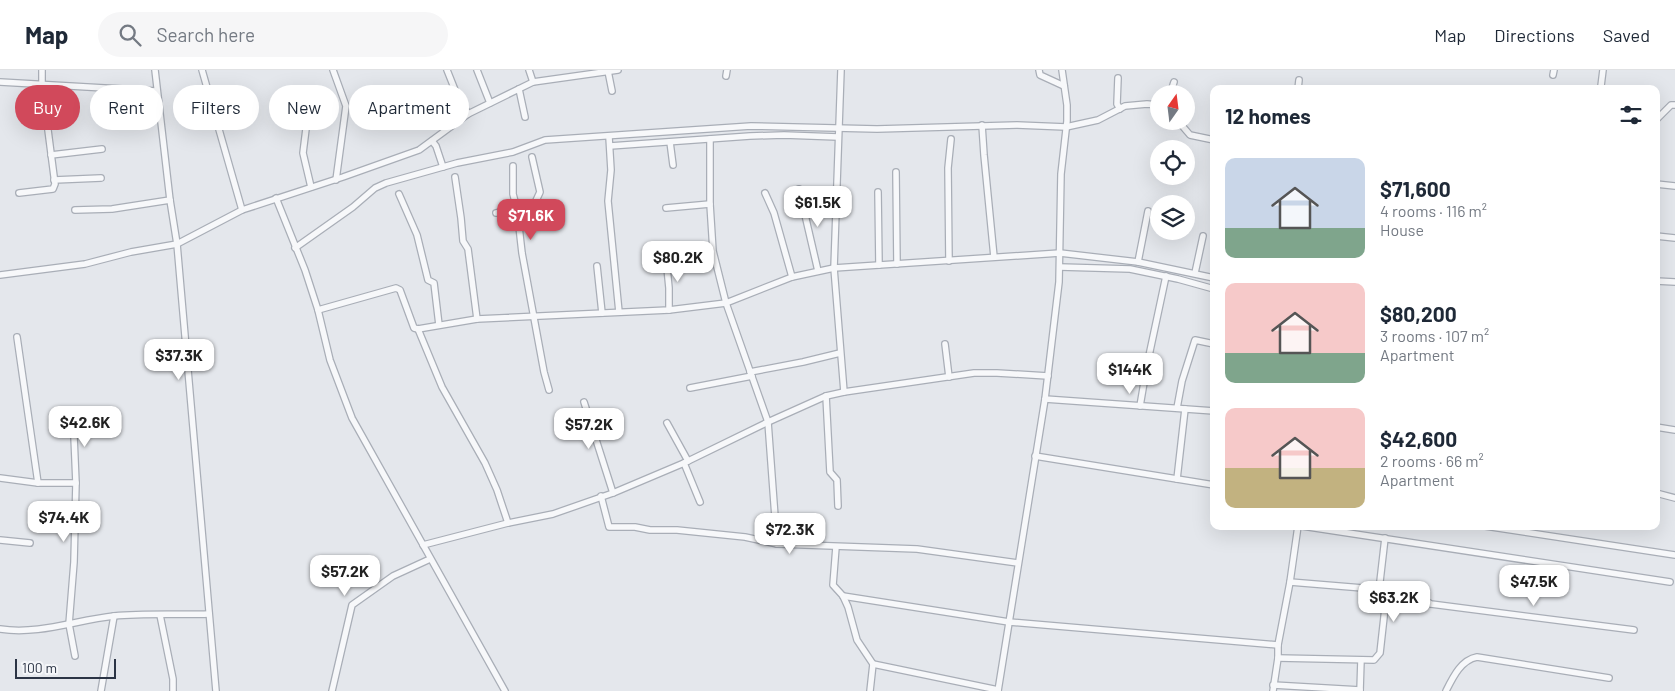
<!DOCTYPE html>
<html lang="en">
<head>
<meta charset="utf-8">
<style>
	:root { --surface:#fff; --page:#f6f6f7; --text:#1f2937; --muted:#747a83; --line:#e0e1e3; --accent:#d1495b }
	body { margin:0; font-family:Barlow,sans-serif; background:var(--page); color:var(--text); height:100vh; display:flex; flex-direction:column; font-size:19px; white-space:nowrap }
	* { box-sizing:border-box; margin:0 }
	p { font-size:16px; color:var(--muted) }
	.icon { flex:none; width:28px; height:28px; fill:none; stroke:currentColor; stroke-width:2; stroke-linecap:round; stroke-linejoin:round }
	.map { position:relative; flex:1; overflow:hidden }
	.side { position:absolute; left:1210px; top:15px; width:450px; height:445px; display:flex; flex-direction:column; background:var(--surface); border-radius:10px; box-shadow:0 5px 20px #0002 }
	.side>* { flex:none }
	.hud { position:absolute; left:15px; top:15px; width:475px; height:45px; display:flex; gap:10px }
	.needle { width:32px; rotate:14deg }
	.buttons { position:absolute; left:1150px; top:15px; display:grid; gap:10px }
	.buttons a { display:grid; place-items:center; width:45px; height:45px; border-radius:50%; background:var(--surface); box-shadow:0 5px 20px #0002; font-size:25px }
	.scale { position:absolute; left:15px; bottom:12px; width:101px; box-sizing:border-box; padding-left:5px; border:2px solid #2b3445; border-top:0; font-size:14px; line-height:18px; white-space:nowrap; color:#2b3445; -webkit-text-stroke:4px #f4f6f9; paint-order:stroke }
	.price { position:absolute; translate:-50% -42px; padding:0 11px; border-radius:10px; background:#fff; color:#222; font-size:16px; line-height:32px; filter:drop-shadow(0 1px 2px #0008) }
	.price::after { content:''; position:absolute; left:50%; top:30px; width:15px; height:11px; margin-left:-8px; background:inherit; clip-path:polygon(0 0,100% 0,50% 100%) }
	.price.current { background:var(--accent); color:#fff }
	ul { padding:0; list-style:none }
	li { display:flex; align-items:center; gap:15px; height:125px; padding:0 15px }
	li span { display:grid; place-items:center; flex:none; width:140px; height:100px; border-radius:10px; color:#555 }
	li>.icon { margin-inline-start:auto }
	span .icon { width:60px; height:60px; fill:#fffc; stroke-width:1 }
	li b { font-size:21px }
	h2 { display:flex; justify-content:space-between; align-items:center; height:60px; padding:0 15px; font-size:21px }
	.tag { padding:0 18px; border-radius:22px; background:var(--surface); box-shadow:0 5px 20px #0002; font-size:18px; line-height:45px }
	.tag.current { background:var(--accent); color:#fff }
	header { display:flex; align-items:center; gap:30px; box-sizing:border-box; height:70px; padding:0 25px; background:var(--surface); border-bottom:1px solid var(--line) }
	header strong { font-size:24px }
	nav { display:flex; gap:28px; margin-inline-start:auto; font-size:18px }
	.search { width:350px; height:45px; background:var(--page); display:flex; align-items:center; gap:12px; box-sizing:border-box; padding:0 18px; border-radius:28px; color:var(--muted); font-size:19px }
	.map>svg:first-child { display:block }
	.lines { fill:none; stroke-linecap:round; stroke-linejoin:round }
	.minor-casing { stroke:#a9aeb7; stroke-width:8 }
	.minor { stroke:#f7f8fa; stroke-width:5.5 }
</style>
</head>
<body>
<header>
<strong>Map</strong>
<div class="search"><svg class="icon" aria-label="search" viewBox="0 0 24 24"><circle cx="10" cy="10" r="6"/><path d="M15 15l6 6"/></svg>Search here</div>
<nav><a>Map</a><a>Directions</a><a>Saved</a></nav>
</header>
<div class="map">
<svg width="1675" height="621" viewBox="0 0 1675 621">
	<rect width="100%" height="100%" fill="#e4e7ec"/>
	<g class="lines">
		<defs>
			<g id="minor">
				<path d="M155,0L170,130L177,174L216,621"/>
				<path d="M202,0L242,140"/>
				<path d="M333,0L346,36L336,110"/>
				<path d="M447,0L455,20L468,44"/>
				<path d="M477,0L490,33"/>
				<path d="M529,0L533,12"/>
				<path d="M841,0L834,198L844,322"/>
				<path d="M1039,0L1040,5L1064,16"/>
				<path d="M608,1L612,21"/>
				<path d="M1553,5L1554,0"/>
				<path d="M726,6L727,0"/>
				<path d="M1118,8L1117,34L1120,39"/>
				<path d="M0,12L157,21"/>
				<path d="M1601,16L1603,0"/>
				<path d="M519,19L525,47"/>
				<path d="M1298,19L1299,10"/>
				<path d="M1170,24L1174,12"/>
				<path d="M305,30L306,59L303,83L311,117"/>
				<path d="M1656,50L1671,35H1675"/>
				<path d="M1178,51L1190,65L1214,70"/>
				<path d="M982,55L984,85L994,187"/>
				<path d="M609,67L611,100L608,131L619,242"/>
				<path d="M710,69V134L713,181L726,233L768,352L777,474"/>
				<path d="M432,71L436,76L443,97"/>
				<path d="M670,72L673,95"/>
				<path d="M610,76L750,66L784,65L838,67"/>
				<path d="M51,85L102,79"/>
				<path d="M513,96V124L517,139L522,183L544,302L549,320"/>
				<path d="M896,102L897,194"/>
				<path d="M455,107L461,148L463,171L468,179L477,249"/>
				<path d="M54,110L101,108"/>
				<path d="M1656,114L1675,116"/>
				<path d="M799,119L818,201"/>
				<path d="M878,122L879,195"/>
				<path d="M19,123L53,119L55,114L42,14V0"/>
				<path d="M765,123L774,143L792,207"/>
				<path d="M399,124L417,165L428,210L434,213L439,255"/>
				<path d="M276,128L305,200L318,240L330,290L352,348L505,621"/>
				<path d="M666,138L710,134"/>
				<path d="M75,140L112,139L170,130"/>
				<path d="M496,143L534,135L540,122L532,87"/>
				<path d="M1656,166L1675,168"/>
				<path d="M295,178L353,137L375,118L386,113L457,93L513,82L545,70L751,56L877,59L1017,55L1066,57L1098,50L1125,36L1147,34L1159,35"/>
				<path d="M666,188L669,218V240"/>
				<path d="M949,191L948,98L951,69"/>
				<path d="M1138,192L1148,141"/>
				<path d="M597,196L602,243"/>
				<path d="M1060,197L1130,199L1178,209L1214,219"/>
				<path d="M1195,203L1203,166"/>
				<path d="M0,205L85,194L131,182L177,174L242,140L343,107L419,80L468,44L533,12L618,0"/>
				<path d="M1656,211L1675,212"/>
				<path d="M318,240L396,218L400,220L414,258L418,259L477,249L669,240L726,233L792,207L834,198L1060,183L1138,192L1214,208"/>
				<path d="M418,259L442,317L485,393L497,420L508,453"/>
				<path d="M17,267L38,413"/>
				<path d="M945,274L949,307"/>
				<path d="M750,302L803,292L840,283"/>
				<path d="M690,318L752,306"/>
				<path d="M826,326L830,402L837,410L838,436"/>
				<path d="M1045,329L1214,341"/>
				<path d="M584,332L613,423"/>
				<path d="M1140,336L1147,295L1166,206"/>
				<path d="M1177,338L1182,311L1195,270L1214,274"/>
				<path d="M73,343L76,413"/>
				<path d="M667,353L688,391"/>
				<path d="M1656,357L1675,360"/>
				<path d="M1035,386L1214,415"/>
				<path d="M684,393L700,432"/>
				<path d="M0,408L38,413H76L74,492L69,554L75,586"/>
				<path d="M1177,409L1185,339"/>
				<path d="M1656,423L1675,428"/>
				<path d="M601,426L609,457H635L650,460H677L745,467L777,474L917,479L1018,493"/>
				<path d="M1302,456L1670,512"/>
				<path d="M1485,456L1675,485"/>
				<path d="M0,470L30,473"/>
				<path d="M423,475L508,453L553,444L613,423L684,393L768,352L826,326L844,322L974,303H997L1048,306"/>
				<path d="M836,477L833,515L843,526L848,537L857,570L873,594L870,621"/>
				<path d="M1290,512L1387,520L1417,526L1431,534L1634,560"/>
				<path d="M1379,520L1385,468"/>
				<path d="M843,526L1009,552L1278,575"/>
				<path d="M160,545L173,609V621"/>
				<path d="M0,559C39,565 76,550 114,546C145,543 178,545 209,544"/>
				<path d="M1278,588L1374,590L1380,583L1387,520"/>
				<path d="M873,594L998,620"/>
				<path d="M1273,615L1360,620"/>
				<path d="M101,621L114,546"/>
				<path d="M332,621L352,535L393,506L430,489"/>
				<path d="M998,621L1045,329L1059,212L1061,104L1067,51V35L1062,0"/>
				<path d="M1273,621L1278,588V575L1290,512L1298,456"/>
				<path d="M1360,621L1361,590"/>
				<path d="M1446,621C1453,607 1461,590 1477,587L1609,608"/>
			</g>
		</defs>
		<use href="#minor" class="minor-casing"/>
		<use href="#minor" class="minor"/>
	</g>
</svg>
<div class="buttons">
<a><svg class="needle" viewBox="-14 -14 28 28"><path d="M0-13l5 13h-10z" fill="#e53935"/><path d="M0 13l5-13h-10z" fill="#747a83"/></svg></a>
<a><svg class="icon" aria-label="locate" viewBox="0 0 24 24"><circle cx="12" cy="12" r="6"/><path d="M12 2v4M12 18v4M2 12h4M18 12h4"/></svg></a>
<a><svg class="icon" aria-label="layers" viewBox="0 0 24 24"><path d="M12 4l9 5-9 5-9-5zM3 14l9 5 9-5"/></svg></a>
</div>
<div class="scale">100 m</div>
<b class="price" style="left:818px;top:158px">$61.5K</b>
<b class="price current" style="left:531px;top:171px">$71.6K</b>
<b class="price" style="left:678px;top:213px">$80.2K</b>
<b class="price" style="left:179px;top:311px">$37.3K</b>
<b class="price" style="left:1130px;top:325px">$144K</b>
<b class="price" style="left:85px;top:378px">$42.6K</b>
<b class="price" style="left:589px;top:380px">$57.2K</b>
<b class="price" style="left:64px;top:473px">$74.4K</b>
<b class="price" style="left:790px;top:485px">$72.3K</b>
<b class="price" style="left:345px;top:527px">$57.2K</b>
<b class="price" style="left:1534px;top:537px">$47.5K</b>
<b class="price" style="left:1394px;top:553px">$63.2K</b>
<div class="hud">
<a class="tag current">Buy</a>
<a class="tag">Rent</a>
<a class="tag">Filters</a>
<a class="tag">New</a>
<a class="tag">Apartment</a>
</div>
<section class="side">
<h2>12 homes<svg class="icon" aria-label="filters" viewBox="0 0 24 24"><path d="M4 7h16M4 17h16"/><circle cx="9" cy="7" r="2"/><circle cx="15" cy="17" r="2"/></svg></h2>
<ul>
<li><span style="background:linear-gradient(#c9d6e8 70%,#7fa58c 0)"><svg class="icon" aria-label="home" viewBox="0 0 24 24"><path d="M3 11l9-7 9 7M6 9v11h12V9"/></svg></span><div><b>$71,600</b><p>4 rooms · 116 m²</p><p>House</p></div></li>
<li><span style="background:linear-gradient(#f6c9c9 70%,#7fa58c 0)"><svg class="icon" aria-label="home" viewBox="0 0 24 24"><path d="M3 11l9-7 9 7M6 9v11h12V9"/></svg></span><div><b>$80,200</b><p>3 rooms · 107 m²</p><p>Apartment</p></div></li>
<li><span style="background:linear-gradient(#f6c9c9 60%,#c2b280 0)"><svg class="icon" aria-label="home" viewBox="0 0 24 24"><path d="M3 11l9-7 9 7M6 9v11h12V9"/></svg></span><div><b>$42,600</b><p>2 rooms · 66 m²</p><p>Apartment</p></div></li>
</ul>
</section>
</div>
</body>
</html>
